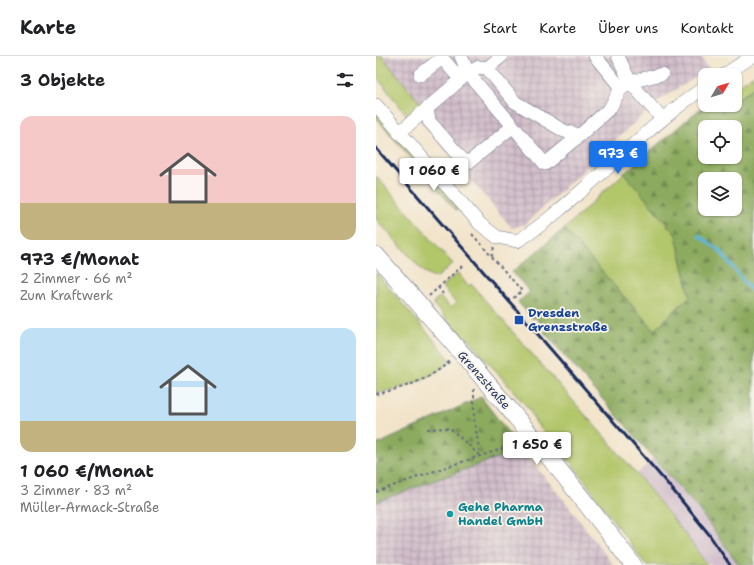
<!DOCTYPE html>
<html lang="de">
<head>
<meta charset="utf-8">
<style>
	:root { --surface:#fff; --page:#f2f2f2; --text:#202124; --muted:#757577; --line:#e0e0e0; --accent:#1a73e8 }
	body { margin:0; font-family:"Shantell Sans",sans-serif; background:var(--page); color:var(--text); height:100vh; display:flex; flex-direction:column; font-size:15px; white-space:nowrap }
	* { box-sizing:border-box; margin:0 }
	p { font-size:13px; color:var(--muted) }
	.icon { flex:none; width:22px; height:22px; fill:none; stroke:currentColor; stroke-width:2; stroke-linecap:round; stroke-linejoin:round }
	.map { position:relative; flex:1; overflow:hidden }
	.sheet { display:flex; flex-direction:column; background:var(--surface); width:376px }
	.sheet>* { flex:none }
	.needle { width:26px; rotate:52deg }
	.controls { position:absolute; left:322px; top:12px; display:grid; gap:8px }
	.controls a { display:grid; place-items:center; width:44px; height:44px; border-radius:8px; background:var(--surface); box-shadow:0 1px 3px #0004; font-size:20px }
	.price { position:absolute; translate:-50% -34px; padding:0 9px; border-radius:4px; background:#fff; color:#222; font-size:13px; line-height:26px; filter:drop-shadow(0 1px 2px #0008) }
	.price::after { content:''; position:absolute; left:50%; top:24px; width:12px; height:9px; margin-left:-6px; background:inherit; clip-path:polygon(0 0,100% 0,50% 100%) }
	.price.selected { background:var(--accent); color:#fff }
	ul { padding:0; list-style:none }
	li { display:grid; align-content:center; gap:8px; height:212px; padding:0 20px }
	li span { display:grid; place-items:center; height:124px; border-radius:12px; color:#555 }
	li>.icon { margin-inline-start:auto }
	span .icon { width:72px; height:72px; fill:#fffc; stroke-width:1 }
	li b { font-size:17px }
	h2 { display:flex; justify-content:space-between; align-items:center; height:48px; padding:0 20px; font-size:17px }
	header { display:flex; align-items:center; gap:24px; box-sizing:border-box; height:56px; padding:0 20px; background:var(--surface); border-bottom:1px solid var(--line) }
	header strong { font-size:19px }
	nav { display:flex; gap:22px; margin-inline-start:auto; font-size:14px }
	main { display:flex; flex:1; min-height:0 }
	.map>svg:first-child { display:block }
	.industrial { fill:url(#industrial-grid) }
	.railway { fill:#d1bdca }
	.green { fill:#b2c66b; stroke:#667a64 }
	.forest { fill:url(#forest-firs); stroke:#546d5e; fill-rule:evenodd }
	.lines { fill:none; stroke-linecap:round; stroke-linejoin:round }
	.stream { stroke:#5eb5db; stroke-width:3 }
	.minor-casing { stroke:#666e84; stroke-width:14 }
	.major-casing { stroke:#666e84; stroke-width:18 }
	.path { stroke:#666e84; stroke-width:2; stroke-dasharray:3 3; stroke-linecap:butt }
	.minor { stroke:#fff; stroke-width:13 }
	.major { stroke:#fff; stroke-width:17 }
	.rail { stroke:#1b2f5e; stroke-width:3 }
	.transit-dot { fill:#1a4fb4; stroke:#f7f3e8; stroke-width:1.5 }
	.culture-dot { fill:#0f9aa8; stroke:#f7f3e8; stroke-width:1.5 }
	.labels { text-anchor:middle; stroke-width:3.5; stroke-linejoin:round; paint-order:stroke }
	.transit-label { font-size:12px; font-weight:bold; fill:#164399; stroke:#f7f3e8; text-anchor:start }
	.street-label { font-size:12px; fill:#1b2f5e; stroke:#f7f3e8 }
	.culture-label { font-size:12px; font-weight:bold; fill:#0d838f; stroke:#f7f3e8; text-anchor:start }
</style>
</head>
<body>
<header>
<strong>Karte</strong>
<nav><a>Start</a><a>Karte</a><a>Über uns</a><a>Kontakt</a></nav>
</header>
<main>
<section class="sheet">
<h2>3 Objekte<svg class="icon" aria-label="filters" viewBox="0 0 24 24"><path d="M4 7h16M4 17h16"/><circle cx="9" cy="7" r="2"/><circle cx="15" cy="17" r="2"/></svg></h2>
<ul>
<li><span style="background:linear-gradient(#f6c9c9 70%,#c2b280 0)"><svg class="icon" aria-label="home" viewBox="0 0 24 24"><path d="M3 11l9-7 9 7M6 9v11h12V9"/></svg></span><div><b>973 €/Monat</b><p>2 Zimmer · 66 m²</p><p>Zum Kraftwerk</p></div></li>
<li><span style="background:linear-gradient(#bfe0f5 75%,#c2b280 0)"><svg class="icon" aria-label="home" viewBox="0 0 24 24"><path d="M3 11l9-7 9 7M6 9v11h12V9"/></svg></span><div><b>1 060 €/Monat</b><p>3 Zimmer · 83 m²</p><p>Müller-Armack-Straße</p></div></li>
</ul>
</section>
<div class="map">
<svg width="378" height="509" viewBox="0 0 378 509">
	<defs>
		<pattern id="industrial-grid" width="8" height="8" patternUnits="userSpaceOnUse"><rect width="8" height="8" fill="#d1bdca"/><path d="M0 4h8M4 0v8" fill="none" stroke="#a99aa7"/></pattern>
		<pattern id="forest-firs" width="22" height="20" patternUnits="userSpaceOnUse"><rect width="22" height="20" fill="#8dab5f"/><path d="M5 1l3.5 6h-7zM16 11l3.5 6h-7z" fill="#728c52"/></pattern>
	</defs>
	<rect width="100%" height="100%" fill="#f7f3e8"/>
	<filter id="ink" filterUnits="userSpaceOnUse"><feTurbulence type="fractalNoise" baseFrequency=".025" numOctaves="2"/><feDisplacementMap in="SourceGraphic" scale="8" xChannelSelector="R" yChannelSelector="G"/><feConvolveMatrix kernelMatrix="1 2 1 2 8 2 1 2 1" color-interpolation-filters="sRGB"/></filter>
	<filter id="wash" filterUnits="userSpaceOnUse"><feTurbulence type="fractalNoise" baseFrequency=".012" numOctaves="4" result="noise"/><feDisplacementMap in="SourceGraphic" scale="16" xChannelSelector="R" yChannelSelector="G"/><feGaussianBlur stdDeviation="0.9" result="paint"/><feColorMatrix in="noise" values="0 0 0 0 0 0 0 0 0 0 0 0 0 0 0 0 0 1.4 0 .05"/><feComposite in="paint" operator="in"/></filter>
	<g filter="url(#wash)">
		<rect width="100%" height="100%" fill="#f2e4ca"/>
		<g class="industrial">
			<path d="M6,0H324L333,13L282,45L149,168L136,172L44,65L46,49Z"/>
			<path d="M145,393L188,444L237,509H0V446Z"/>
		</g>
		<path class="railway" d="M277,402L324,455L363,509H332L292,456L261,418Z"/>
		<g class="green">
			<path d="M0,0H6L46,49L37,57H29L0,20Z"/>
			<path d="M378,19V31L365,41L359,43V31Z"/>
			<path d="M0,57L83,153L80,154L0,62Z"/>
			<path d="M248,117L300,179L314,240L278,274L188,173Z"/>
			<path d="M0,120L77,208L60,222L47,215L0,163Z"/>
			<path d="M0,217L75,304C53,324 29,332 0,337Z"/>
			<path d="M82,217L92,230L95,228L261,418L309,478L331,509H270L197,409L160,367L153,353L93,284L85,280L58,249L59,244L64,241L74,252L80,247L66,231Z"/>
		</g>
		<g class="forest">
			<path d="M378,31V509H363L324,455L168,276L170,274L159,261L157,263L142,246L154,236L136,216L188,173L278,274L314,240L300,179L248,117L326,51L334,49H359V43L365,41ZM329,71H359V101H329ZM329,123H359V153H329Z"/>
			<path d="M105,341L145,393L0,446V389Z"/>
		</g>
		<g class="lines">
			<path class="stream" d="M322,179L344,195L378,238"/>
		</g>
	</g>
	<g filter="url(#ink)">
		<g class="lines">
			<defs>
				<g id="minor">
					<path d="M85,0L92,17L169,108L204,79"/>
					<path d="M126,0L111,12L139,46L188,75L204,79L234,52L245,32L254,26L286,18"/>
					<path d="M219,0L245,32"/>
					<path d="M242,0L254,26L286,63"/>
					<path d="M44,19L66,2L84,23"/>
					<path d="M348,19L377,0"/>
					<path d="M0,49L104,168L121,181L141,185C161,174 177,159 194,145C239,107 280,64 329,31"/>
					<path d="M51,52L53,65L87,104L93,106L136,71"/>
					<path d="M23,77L92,17L103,11L111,12"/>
				</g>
				<path id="major" d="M0,199C89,300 177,401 257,509"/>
			</defs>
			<use href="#minor" class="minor-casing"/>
			<use href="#major" class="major-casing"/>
			<g class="path">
				<path d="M96,178L146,235L135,244"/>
				<path d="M116,200L118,191"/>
				<path d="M62,231L67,238"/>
				<path d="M53,240L86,210"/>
				<path d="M98,333V362L104,399"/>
				<path d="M0,338C28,332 53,324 74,305"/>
				<path d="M51,373L74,372L103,399"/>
				<path d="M0,436L64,413L144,387"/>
			</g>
			<use href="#minor" class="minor"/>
			<use href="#major" class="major"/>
			<path class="rail" d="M0,92L296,433L332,477L354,509"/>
		</g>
	</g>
	<rect class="transit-dot" x="138" y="259" width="10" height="10" rx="2"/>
	<circle class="culture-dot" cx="74" cy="458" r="4"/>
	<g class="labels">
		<g class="transit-label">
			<text x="152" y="261">Dresden<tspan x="152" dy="14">Grenzstraße</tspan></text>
		</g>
		<g class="street-label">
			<text transform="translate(108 324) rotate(49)" y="4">Grenzstraße</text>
		</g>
		<g class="culture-label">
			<text x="82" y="455">Gehe Pharma<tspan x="82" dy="14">Handel GmbH</tspan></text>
		</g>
	</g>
</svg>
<div class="controls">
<a><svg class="needle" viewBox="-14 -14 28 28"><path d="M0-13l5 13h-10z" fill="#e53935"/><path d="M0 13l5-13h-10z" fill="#757577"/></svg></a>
<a><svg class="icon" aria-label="locate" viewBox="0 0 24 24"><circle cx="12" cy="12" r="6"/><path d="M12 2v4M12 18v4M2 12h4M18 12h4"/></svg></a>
<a><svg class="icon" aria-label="layers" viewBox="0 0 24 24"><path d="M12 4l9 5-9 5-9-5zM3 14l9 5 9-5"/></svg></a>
</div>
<b class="price selected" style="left:242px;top:119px">973 €</b>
<b class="price" style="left:58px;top:136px">1 060 €</b>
<b class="price" style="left:161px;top:410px">1 650 €</b>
</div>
</main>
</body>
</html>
